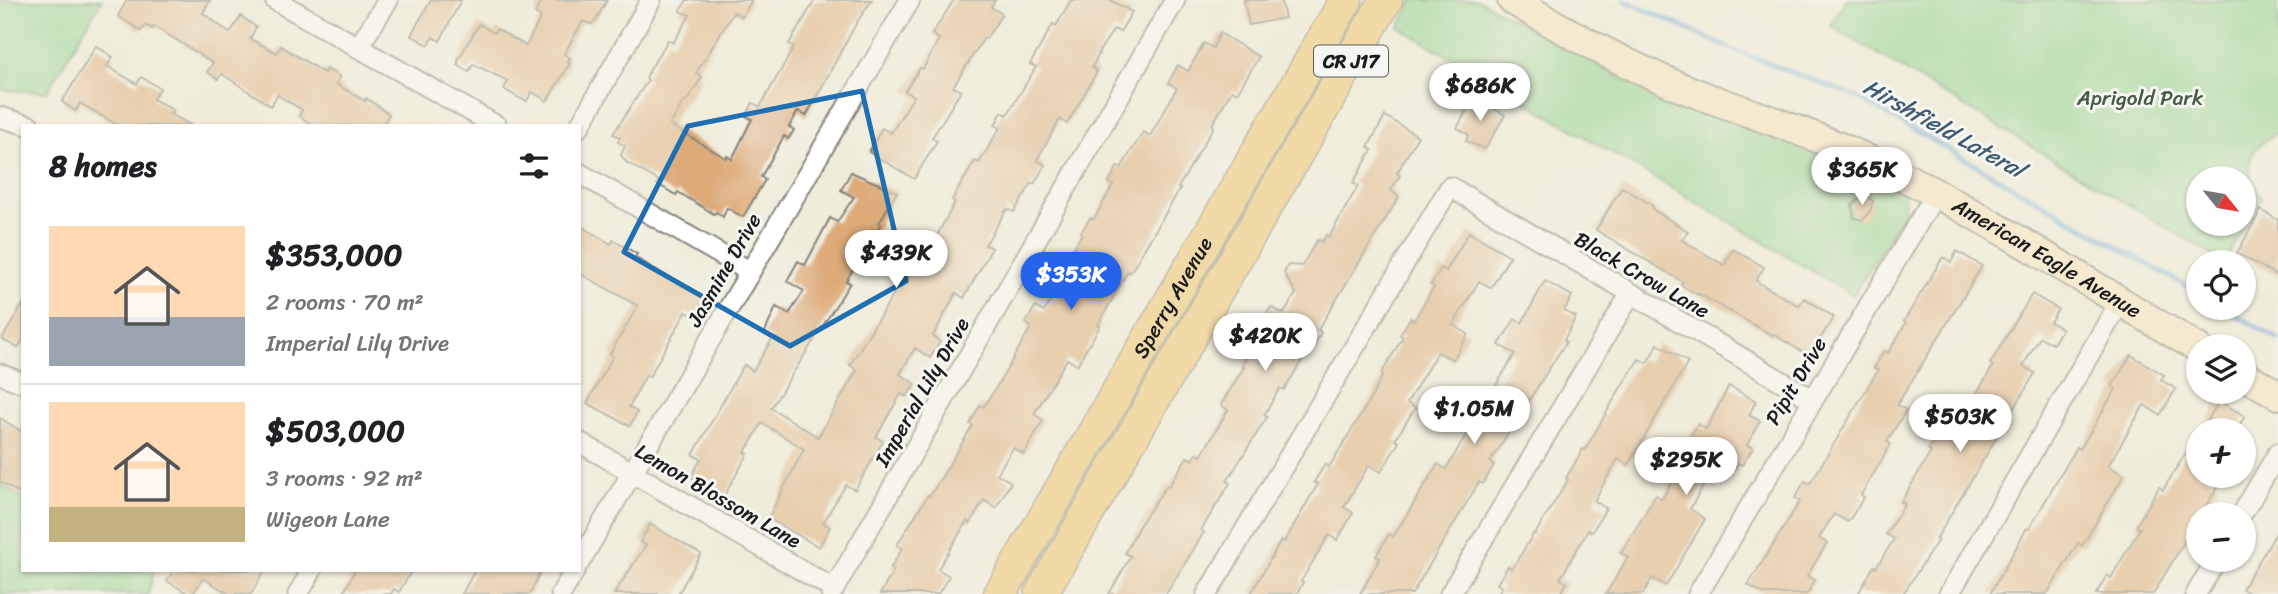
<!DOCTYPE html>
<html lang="en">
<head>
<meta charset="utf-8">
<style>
	:root { --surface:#fff; --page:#f2f2f2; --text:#202124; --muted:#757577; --line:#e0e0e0; --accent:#2563eb }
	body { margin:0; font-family:Sriracha,sans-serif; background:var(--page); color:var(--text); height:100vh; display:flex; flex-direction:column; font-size:26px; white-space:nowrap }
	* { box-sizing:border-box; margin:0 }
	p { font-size:23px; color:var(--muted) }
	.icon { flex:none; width:38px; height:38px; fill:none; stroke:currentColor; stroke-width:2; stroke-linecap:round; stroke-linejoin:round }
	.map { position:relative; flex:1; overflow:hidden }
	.panel { position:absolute; left:21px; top:124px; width:560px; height:448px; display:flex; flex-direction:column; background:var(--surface); border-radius:0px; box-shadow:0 2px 5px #0004 }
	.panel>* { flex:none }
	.needle { width:46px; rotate:120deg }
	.fabs { position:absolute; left:2186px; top:166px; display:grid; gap:14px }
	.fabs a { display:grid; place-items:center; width:70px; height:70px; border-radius:50%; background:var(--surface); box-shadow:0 2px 5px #0004; font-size:35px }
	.price { position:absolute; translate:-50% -60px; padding:0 16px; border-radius:24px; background:#fff; color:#222; font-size:23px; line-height:46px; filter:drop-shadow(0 2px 4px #0008) }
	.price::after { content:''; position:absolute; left:50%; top:42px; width:21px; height:16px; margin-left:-10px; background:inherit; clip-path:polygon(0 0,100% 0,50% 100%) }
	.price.on { background:var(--accent); color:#fff }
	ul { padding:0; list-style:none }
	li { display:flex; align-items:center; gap:21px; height:175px; padding:0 28px }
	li+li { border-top:2px solid var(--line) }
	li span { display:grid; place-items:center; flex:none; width:196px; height:140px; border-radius:0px; color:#555 }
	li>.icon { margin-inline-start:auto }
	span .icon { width:84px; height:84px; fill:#fffc; stroke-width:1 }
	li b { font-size:30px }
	h2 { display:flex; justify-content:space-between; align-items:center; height:84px; padding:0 28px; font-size:30px }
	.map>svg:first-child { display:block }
	.green { fill:#8ad38f; stroke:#537856; stroke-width:2; fill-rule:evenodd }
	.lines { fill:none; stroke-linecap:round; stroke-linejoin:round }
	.stream { stroke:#6ca6dc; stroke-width:5 }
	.building { fill:#ddaa78 }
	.street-casing { stroke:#86847b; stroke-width:23 }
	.secondary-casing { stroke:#86847b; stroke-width:32 }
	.primary-casing { stroke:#86847b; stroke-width:35 }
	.street { stroke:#fff; stroke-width:19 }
	.secondary { stroke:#fae7c3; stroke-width:28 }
	.primary { stroke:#f3c26a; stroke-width:32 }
	.marked { fill:none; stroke:#1f6fb2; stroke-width:5; stroke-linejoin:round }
	.labels { text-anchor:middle; stroke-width:6; stroke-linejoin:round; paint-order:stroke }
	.shield { fill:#f6f6f2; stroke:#5d5d5c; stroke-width:2 }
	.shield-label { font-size:19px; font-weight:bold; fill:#1c1c1c }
	.park-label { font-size:21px; fill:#425c44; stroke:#f6f6f2 }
	.street-label { font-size:21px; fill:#1c1c1c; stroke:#f6f6f2 }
	.water-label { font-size:23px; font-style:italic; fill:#405a72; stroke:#f6f6f2 }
</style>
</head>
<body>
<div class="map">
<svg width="2278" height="594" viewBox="0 0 2278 594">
	<rect width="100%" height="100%" fill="#f6f6f2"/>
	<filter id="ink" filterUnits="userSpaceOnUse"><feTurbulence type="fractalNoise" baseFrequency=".0143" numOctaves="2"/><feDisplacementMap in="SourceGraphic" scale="14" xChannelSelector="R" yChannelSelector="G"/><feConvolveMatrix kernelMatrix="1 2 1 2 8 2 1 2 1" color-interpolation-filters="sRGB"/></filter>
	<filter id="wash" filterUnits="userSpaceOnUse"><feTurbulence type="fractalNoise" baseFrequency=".00686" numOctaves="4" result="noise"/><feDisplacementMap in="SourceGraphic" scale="28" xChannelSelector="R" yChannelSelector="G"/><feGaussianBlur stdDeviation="1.57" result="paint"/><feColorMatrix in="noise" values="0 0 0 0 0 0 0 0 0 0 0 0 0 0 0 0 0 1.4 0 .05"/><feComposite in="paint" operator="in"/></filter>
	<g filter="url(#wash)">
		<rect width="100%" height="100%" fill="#f0ecda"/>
		<g class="green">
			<path d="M0,0H102L47,92L2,90L0,82Z"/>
			<path d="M1413,0H1479L1621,78L1903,185L1905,211L1853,295L1399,27Z"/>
			<path d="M1846,0H2278V132C2245,150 2242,168 2262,198L2224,262L1831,26ZM2244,178V224H2198V178Z"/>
			<path d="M0,484L23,498V570L152,571L154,572L148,594H0Z"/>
		</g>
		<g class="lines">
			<g class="stream">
				<path d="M1624,0L1731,49L1857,97L2198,293"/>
				<path d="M2224,308L2278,339"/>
			</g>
		</g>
		<g id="blocks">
			<g class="building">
				<path d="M127,0H210L203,13L230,33L241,16L256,27L250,39L277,53L281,46L324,73L326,69L340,77L336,84L365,101L366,98L389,114L382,126H315L299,116L302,110L277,95L271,106L222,74L218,79L207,72L213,63L154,26L152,29L146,25L141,31L118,16Z"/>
				<path d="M431,0H461L440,41L433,37L429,45L411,35Z"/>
				<path d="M543,0H607L596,20L591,24L583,21L564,54L570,58L567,62L570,63L547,101L532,92L527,101L519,98L504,89L508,81L473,64L469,72L458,65V60L479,24L494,33L497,29L526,46L541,17L535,13Z"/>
				<path d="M687,0H752L742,17L734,12L696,73L702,77L686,102L684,101L670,125L726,158L727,156L732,159L752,119L746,116L753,103L760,107L794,47L789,44L815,0H872L857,22L806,116L798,111L789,127L794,130L788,139L784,136L761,177L765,180L743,217L727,208L723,217L716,212L714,214L678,192L676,195L657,184L659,181L626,162L621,155L625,146L618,142L620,137L613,134L648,80L646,78L649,71L668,40L673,43L690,15L680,11Z"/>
				<path d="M954,0H995L991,7L1002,14L986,39L984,38L953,87L961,91L932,138L937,141L914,179L869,152L882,128L891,133L914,96L905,91L920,68L923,69L939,39L932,34Z"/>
				<path d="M1071,0H1110L1132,12L1120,32L1114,29L1098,53L1099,54L1092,67L1097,72L1067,124L1060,119L1048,140L1037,160L1045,165L1034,184L1032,183L1014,212L1007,209L985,245L992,248L964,298L956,293L933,336L940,342L930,358L915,348L900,374L915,384L907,397L901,394L876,437L883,441L855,490L846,485L837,499L823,523L830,527L819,547L768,518L804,449L762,423L745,452L748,454L724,496L691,477L701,459L693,455L735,380L744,365L753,371L772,339L764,334L776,307L789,314L804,291L787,281L798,261L805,265L830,218L837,222L854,197L841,190L851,172L897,192L879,223L881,224L846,281L850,283L771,408L818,437L857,370L850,365L904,277L908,279L917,266L919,269L955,202L952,200L975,161L979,163L1000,128L995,125L1002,112L1007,115L1036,67L1030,64L1053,24L1056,26Z"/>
				<path d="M1244,0H1281L1285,18L1249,25Z"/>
				<path d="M1220,33L1259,57L1237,93L1232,90L1212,125L1214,126L1178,188L1180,189L1130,273L1128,271L1098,325L1100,326L1077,365L1067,359L1034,414L1043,420L1024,454L1013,448L997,474L1011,482L996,508L984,500L970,523L967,521L938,569L949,576L938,594H880L894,570L891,568L902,548L897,545L928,495L930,496L973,425L970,424L980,405L984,407L1005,373L1031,327L1026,323L1035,307L1044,312L1052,298L1056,300L1071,272L1064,267L1082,233L1081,232L1090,218L1094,219L1113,185L1109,182L1118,166L1121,168L1143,132L1150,136L1177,88L1168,83L1178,65L1188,71L1204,43L1213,48Z"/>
				<path d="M96,46L113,57L107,66L137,84L141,77L160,88L153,99L173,110L170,114L192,126H119L80,103L76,111L62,102Z"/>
				<path d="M1474,97L1505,115L1485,149L1466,141L1469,135L1457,128Z"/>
				<path d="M1385,116L1418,136L1397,173L1400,175L1391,190L1399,197L1318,330L1321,332L1312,350L1309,349L1284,390L1280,388L1264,415L1267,417L1227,481L1230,483L1201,530L1204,532L1166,594H1109L1131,556L1125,553L1139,526L1167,485L1169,486L1187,457L1193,460L1197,453L1201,456L1228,410L1221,405L1244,367L1242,366L1258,336L1254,334L1271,307L1284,314L1296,293L1284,273L1288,265L1302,266L1317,240L1322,242L1326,235L1329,237L1358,186L1353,183L1372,150L1368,147Z"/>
				<path d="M1622,187L1653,206L1652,209L1688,231L1682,240L1724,265L1733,249L1764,267L1756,281L1799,306L1804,298L1834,317L1809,356L1773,334L1772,335L1699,294L1698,295L1681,285L1683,282L1596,230Z"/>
				<path d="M1864,194L1873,201L1870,211L1863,220L1854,218L1852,205Z"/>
				<path d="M2261,210L2278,220V276L2237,253Z"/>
				<path d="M579,225L611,244L613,240L637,254L635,257L704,299L694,316L686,312L649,377L646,375L629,407L637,412L630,426L587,403L613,356L610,354L638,306L579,273Z"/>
				<path d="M1469,232L1510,256L1491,288L1479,281L1453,325L1468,334L1453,360L1438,352L1435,356L1407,403L1415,408L1395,440L1399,442L1381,472L1369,465L1344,507L1353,513L1337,540L1329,535L1301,581L1303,582L1297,594H1251L1281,540L1284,542L1318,484L1314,482L1325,464L1329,467L1371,398L1383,375L1381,374L1403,337L1400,335L1410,318L1414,320L1434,287L1431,285L1441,268L1446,271Z"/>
				<path d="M1957,251L1982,266L1897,405L1906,410L1887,442L1891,444L1861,495L1864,497L1848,522L1834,514L1819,538L1827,543L1807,576L1815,580L1807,594H1764L1748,585L1800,501L1795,498L1805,481L1810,484L1878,370L1874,368L1884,351L1888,353L1906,323L1904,321L1943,257L1951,262Z"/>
				<path d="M1545,281L1572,296L1564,311L1576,317L1564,340L1566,342L1490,462L1494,465L1483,484L1479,482L1412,594H1360L1380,558L1376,556L1389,534L1393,537L1438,464L1446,469L1472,425L1463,420L1468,412L1458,407L1470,386L1489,397L1515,354L1499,345L1515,319L1522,323Z"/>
				<path d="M2032,294L2058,309L2050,322L2062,329L2053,344L2040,337L2023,366L2035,373L1936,539L1938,540L1903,594H1858L1874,566L1876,568L1894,539L1886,534L1905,504L1901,502L1931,452L1928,450L1944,424L1955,430L1993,366L1990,364Z"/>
				<path d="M23,304V340L18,348L2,339Z"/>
				<path d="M1658,344L1688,362L1628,465L1618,459L1594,501L1606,508L1592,532L1588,530L1560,579L1567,583L1560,594H1498L1502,587L1497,584L1508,566L1512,569L1534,533L1535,534L1568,480L1566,478L1583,449L1585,450L1621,387L1639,359L1647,363Z"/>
				<path d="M2131,355L2164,375L2161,380L2176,389L2160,415L2144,405L2108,466L2124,475L2082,546L2078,543L2047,594H1990L2027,528L2029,529L2077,447L2080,449L2116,389L2112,386Z"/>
				<path d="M1729,386L1756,401L1749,415L1760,421L1747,445L1753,448L1742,465L1738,463L1729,477L1714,467L1690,509L1705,519L1666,586L1652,578L1643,594H1606L1628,557L1621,553L1656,495L1662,499L1690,452L1683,448L1698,424L1706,429Z"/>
				<path d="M2219,401L2245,416L2236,430H2202Z"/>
				<path d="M0,418L23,432V495L0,482Z"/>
				<path d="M2198,433V476H2204L2219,485L2201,514H2198V519L2153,594H2096L2107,575L2111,578L2140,528L2136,526L2159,487L2163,490Z"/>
				<path d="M650,524L701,554L678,594H614L646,545L640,542Z"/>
				<path d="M2278,530V594H2251L2242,589Z"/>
				<path d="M174,570H265L251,594H229L203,578L193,594H189L167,581Z"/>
				<path d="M355,570H412L399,592L394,589L391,594H343Z"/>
				<path d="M475,570H541L530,594H462Z"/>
			</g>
		</g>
	</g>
	<g filter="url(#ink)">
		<use href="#blocks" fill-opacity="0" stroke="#86847b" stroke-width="2"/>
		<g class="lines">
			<defs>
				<g id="street">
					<path d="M275,0L497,126"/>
					<path d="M358,48L388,0"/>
					<path d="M0,117L30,126"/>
					<path d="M579,127L651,0"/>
					<path d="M579,173L749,271"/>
					<path d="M0,374L23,383"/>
					<path d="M579,442L834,589"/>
					<path d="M2242,514L2278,453"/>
					<path d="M579,563L910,0"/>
					<path d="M298,594L312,570"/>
					<path d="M561,594L575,570"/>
					<path d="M831,594L1175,0"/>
					<path d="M1207,594L1450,187L1812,399"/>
					<path d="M1450,594L1630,295"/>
					<path d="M1698,594L1936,193"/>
					<path d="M1949,594L2120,302"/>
					<path d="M2196,594L2216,560"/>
				</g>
				<g id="secondary">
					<path id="s1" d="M1512,0C1575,37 1638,72 1706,97C1760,117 1814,134 1865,158C1979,211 2089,284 2198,348"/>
					<path d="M2244,375L2278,395"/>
				</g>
				<g id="primary">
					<path id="s2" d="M1000,594L1346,0"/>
					<path d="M1041,594L1386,0"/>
				</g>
			</defs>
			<use href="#street" class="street-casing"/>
			<use href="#secondary" class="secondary-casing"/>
			<use href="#primary" class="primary-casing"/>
			<use href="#street" class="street"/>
			<use href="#secondary" class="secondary"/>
			<use href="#primary" class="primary"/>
		</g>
	</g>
	<path d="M0 0H2278V594H0ZM862,91L906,281L790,346L624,252L688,126Z" fill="#f0ecda" fill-opacity=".55" fill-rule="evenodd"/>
	<path class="marked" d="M862,91L906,281L790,346L624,252L688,126Z"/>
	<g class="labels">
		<rect class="shield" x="1314" y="45.5" width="74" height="31" rx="5"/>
		<g class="shield-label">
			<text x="1351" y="68">CR J17</text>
		</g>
		<g class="park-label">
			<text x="2140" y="105">Aprigold Park</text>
		</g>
		<g class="street-label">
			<text dy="7" stroke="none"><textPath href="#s1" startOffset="595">American Eagle Avenue</textPath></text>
			<text transform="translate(724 270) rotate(-60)" y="7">Jasmine Drive</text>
			<text transform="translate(1642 275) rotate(30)" y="7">Black Crow Lane</text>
			<text dy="7" stroke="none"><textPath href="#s2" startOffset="343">Sperry Avenue</textPath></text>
			<text transform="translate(1796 381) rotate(-59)" y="7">Pipit Drive</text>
			<text transform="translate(922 392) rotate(-60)" y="7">Imperial Lily Drive</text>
			<text transform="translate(718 496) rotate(30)" y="7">Lemon Blossom Lane</text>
		</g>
		<g class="water-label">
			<text transform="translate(1944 128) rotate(29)" y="8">Hirshfield Lateral</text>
		</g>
	</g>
</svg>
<div class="fabs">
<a><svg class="needle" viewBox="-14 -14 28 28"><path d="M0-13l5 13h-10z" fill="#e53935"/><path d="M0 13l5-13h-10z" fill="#757577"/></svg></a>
<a><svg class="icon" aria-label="locate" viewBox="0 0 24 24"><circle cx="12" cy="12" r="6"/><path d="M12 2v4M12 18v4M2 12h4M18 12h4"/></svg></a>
<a><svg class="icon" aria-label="layers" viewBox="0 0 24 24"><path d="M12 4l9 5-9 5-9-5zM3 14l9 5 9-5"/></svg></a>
<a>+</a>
<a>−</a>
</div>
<b class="price" style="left:1480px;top:123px">$686K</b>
<b class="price" style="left:1862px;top:207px">$365K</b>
<b class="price" style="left:896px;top:290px">$439K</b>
<b class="price on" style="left:1071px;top:312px">$353K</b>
<b class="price" style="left:1265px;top:373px">$420K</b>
<b class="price" style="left:1474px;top:446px">$1.05M</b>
<b class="price" style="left:1960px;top:454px">$503K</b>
<b class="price" style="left:1686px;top:497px">$295K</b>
<section class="panel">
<h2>8 homes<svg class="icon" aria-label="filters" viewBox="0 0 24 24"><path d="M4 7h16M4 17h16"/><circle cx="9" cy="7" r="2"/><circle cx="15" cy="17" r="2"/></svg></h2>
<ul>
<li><span style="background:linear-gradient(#ffd9b3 65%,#9aa5b1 0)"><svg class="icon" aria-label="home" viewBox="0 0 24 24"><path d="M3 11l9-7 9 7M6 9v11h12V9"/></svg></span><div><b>$353,000</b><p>2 rooms · 70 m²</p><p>Imperial Lily Drive</p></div></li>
<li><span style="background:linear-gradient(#ffd9b3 75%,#c2b280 0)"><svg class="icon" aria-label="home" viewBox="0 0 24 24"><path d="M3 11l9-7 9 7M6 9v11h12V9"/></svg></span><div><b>$503,000</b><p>3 rooms · 92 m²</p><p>Wigeon Lane</p></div></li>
</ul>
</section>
</div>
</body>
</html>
